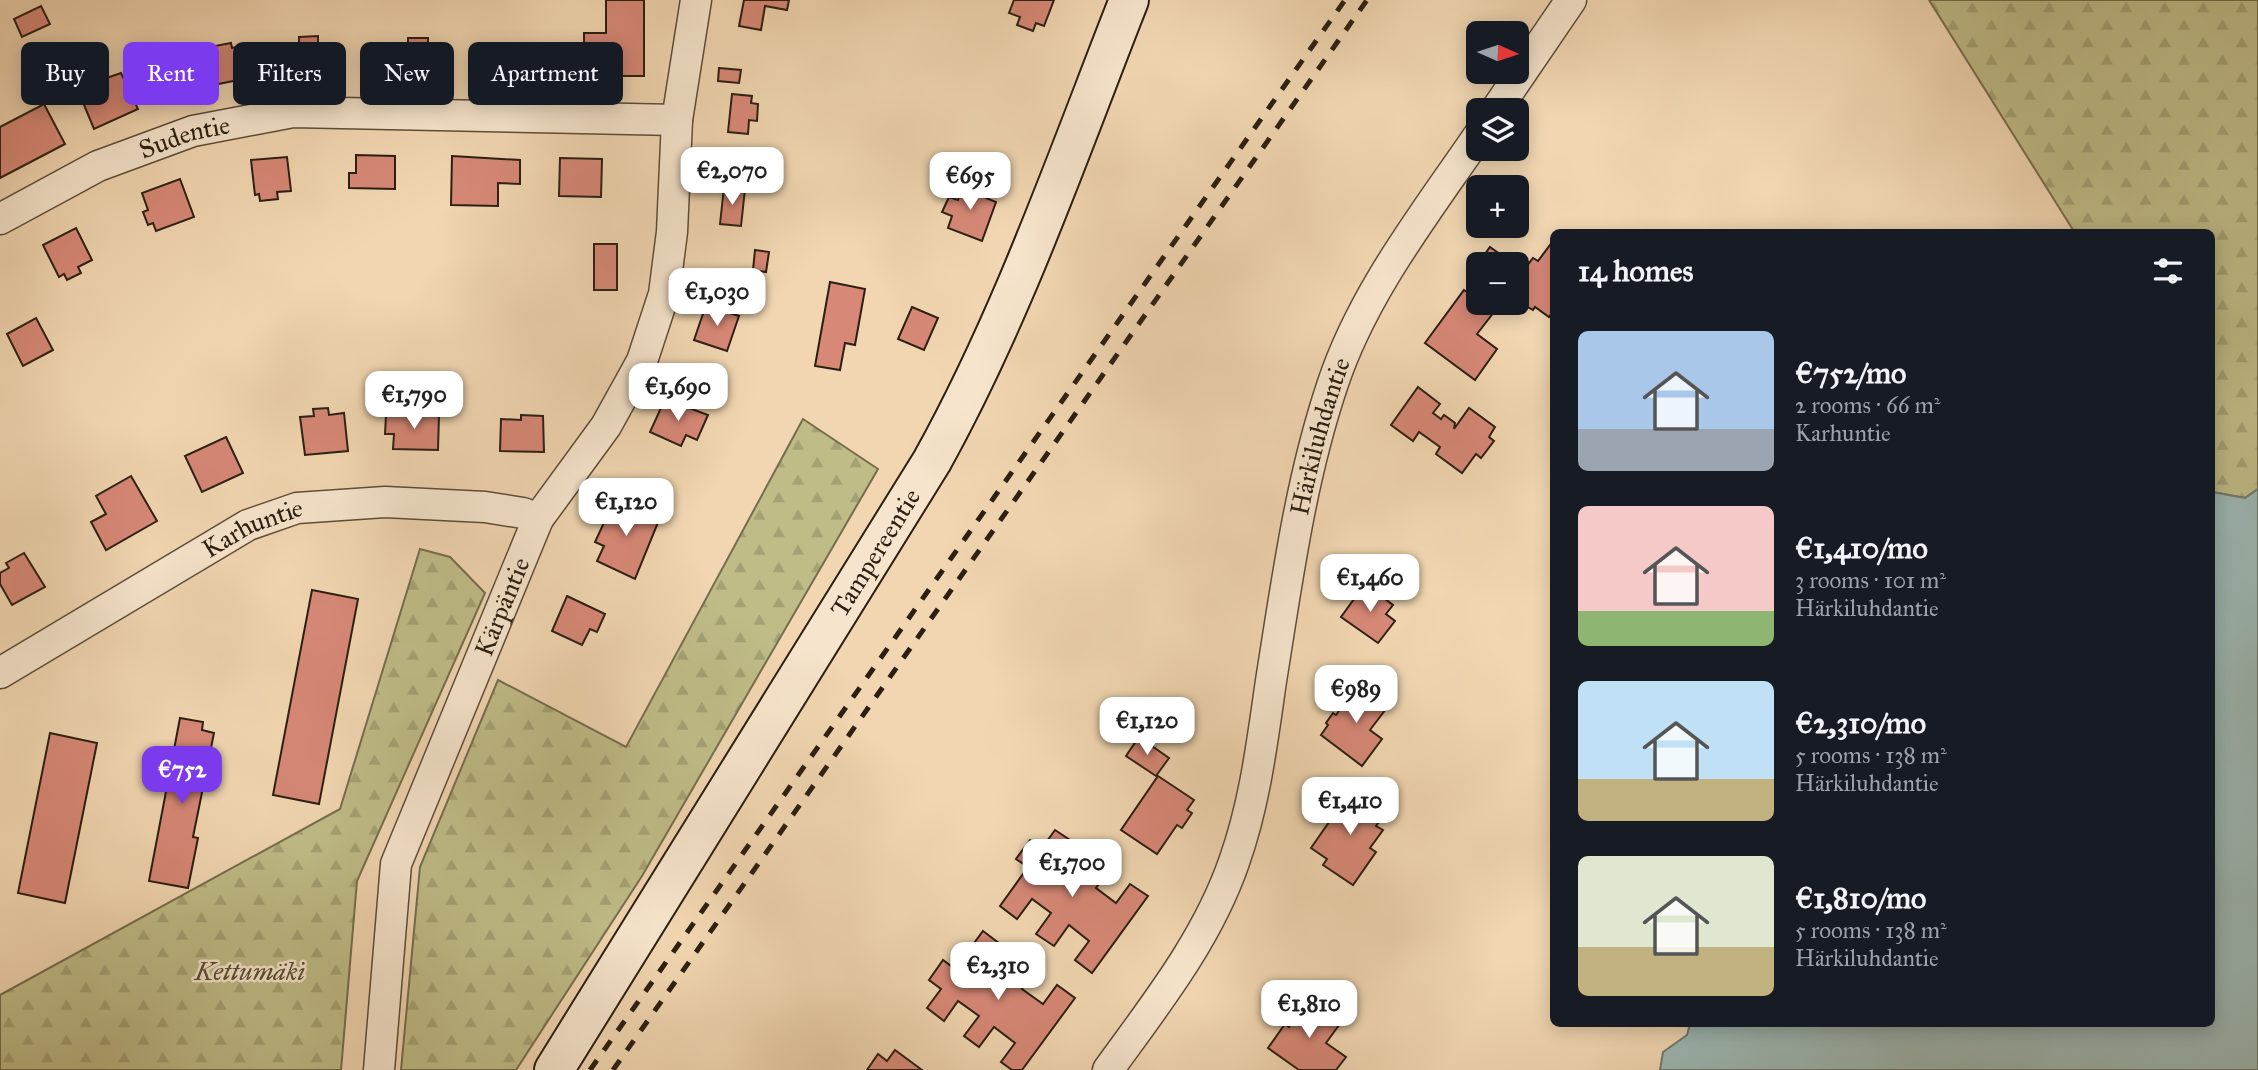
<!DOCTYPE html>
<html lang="en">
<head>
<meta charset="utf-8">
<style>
	:root { --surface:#171b24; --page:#242831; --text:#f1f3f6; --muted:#9ea1a6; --accent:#7c3aed }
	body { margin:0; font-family:"IM FELL Great Primer",serif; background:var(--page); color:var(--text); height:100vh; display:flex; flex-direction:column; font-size:26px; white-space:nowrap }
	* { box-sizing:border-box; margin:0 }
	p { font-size:23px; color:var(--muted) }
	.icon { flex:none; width:38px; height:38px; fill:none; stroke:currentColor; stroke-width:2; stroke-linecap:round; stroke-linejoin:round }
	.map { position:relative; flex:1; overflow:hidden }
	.sheet { position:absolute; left:1550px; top:229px; width:665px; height:798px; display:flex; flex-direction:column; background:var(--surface); border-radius:10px; box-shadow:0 4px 18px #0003 }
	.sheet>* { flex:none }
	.hud { position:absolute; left:21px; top:42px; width:665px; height:63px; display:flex; gap:14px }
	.needle { width:46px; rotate:93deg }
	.buttons { position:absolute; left:1466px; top:21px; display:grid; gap:14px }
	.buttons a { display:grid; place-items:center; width:63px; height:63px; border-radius:10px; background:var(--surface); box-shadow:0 4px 18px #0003; font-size:35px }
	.price { position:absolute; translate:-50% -60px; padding:0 16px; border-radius:14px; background:#fff; color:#222; font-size:23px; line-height:46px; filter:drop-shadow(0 2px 4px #0008) }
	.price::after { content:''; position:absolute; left:50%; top:42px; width:21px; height:16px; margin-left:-10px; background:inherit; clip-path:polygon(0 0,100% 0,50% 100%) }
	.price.current { background:var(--accent); color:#fff }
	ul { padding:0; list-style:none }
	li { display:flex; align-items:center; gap:21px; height:175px; padding:0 28px }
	li span { display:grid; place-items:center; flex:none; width:196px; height:140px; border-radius:10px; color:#555 }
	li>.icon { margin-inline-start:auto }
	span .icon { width:84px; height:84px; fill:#fffc; stroke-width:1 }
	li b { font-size:30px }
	h2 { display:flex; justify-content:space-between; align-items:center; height:84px; padding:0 28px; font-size:30px }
	.tag { padding:0 24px; border-radius:10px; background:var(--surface); box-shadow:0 4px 18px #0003; font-size:24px; line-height:63px }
	.tag.current { background:var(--accent); color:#fff }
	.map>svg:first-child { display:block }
	.forest { fill:url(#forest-firs); stroke:#756e4c; stroke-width:2 }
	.water { fill:#9cb7b3; stroke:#6f7a72; stroke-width:2 }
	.building { fill:#d78877; stroke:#2b1f11; stroke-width:2 }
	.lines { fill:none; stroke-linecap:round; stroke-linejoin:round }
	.street-casing { stroke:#5c4d39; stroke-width:33 }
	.secondary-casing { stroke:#2b1f11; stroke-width:42 }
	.street { stroke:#f6e4cc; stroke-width:30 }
	.secondary { stroke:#f6e4cc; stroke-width:38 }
	.rail { stroke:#2b1f11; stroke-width:5; stroke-dasharray:12 12; stroke-linecap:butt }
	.labels { text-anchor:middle; stroke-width:5; stroke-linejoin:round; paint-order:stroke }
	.street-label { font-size:26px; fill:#2b1f11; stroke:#f6e4cc }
	.park-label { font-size:26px; font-style:italic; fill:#574e35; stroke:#f6e4cc }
</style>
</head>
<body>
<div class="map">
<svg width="2258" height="1070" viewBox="0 0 2258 1070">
	<defs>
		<pattern id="forest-firs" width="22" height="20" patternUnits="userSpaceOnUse" patternTransform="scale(1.75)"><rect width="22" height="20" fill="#bfbc88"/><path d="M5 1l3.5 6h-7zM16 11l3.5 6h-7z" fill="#a4a174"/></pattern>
	</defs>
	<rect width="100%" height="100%" fill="#f1d6b1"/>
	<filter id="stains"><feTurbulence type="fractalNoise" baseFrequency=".00286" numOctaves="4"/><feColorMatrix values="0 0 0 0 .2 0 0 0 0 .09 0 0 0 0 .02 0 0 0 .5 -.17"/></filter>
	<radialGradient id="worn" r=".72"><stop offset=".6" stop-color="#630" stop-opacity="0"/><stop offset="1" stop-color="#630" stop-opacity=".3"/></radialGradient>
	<g class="forest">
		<path d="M1929,0H2258V489L2245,498L2212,492V233H2075Z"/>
		<path d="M803,419L878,469L642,876L516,1070H401L420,867L498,680L626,747Z"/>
		<path d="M420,549L450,557L485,593L357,881L341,1070H0V995L340,809Z"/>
	</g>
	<path class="water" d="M2258,489V1070H1660L1663,1052L1687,1035L1690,1024H2212V492L2245,498Z"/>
	<g class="building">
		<path d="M606,0H644V76H584V33H606Z"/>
		<path d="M744,0H789L787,10L765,6L761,30L739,26Z"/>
		<path d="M1014,0H1054L1044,26L1036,23L1033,31L1017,25L1020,17L1009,13Z"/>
		<path d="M41,6L50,24L22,37L14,19Z"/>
		<path d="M318,36V44L327,43L328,75L290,78L288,45H299V37Z"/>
		<path d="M408,38H428V45H434V76L395,77V46L408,45Z"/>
		<path d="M231,43L232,48L236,47L243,79L204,87L198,55L216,51L215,46Z"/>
		<path d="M498,46L532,47V77L497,76Z"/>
		<path d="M719,68L741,70L739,83L718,81Z"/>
		<path d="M121,73L138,109L94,129L77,88Z"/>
		<path d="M732,94L752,96L751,103L758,104L757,121L749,120L748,134L728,132Z"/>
		<path d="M44,104L65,144L0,178V127Z"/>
		<path d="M356,155L395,156V189L349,188V173H356Z"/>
		<path d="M452,156L520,160V184L498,183V206L451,205Z"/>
		<path d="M287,157L291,191L277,192L278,199L260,201L259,194L255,195L251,160Z"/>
		<path d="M560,158L602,159L601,197L559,196Z"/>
		<path d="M180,179L194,217L156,231L153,223L148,225L143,212L148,210L142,193Z"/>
		<path d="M972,185L989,191L986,198L996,202L982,241L948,228L952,216L942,212L949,197L958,200L962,189L970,192Z"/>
		<path d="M724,187L745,189L741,226L720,224Z"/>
		<path d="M76,228L92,260L78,267L81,273L67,280L64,274L59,277L43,245Z"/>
		<path d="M1553,241L1554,310L1549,317L1535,307L1533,310L1517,301V267L1523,271L1533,258L1538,261Z"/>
		<rect x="594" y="244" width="23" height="46"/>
		<path d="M1490,247L1514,264H1479V273L1474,269Z"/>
		<path d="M755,250L769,252L766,272L753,270Z"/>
		<path d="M830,282L865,289L855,345L845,343L840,370L815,366Z"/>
		<path d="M1464,290L1494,312L1477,334L1497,349L1475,380L1425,343Z"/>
		<path d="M706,305L739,316L727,351L694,340Z"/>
		<path d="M912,307L938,318L924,350L898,339Z"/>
		<path d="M36,318L53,350L23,366L7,334Z"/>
		<path d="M1418,387L1440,404L1433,413L1441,419L1444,415L1455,423L1454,429L1469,408L1495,427L1489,437L1494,441L1481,458L1476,454L1462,473L1436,454L1440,447L1419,432L1413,441L1391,425Z"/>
		<path d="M665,399L708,415L697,440L686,435L681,446L650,432Z"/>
		<path d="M328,408L329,415L344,413L348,451L305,455L300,417L314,416L313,409Z"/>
		<path d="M394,414L439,415L438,450L393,449L394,434H385L386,415Z"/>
		<path d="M521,415L543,416L544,452L500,451L501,419L521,420Z"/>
		<path d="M226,437L243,473L202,492L185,456Z"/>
		<path d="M131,476L157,521L106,550L91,522L106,514L96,496Z"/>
		<path d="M615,499L659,520L635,579L597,561L604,546L595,542Z"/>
		<path d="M24,553L45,587L12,605L0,584V573L9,568L6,563Z"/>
		<path d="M1365,584L1393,605L1386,614L1395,621L1378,643L1341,617Z"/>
		<path d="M312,590L358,599L319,804L273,795Z"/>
		<path d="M567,596L605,614L597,632L590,629L582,645L552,631Z"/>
		<path d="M1359,683L1389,705L1370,730L1382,739L1362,766L1321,735L1328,725L1326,723L1333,713L1336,715Z"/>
		<path d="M180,718L203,722L202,730L214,733L193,837L198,838L188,888L149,881Z"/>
		<path d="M50,733L97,743L65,903L18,893Z"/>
		<path d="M1139,737L1169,758L1156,776L1126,756Z"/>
		<path d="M1158,776L1194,800L1187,810L1192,813L1182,828L1177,825L1157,854L1121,830Z"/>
		<path d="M1352,789L1386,813L1376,826L1383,830L1370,848L1376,852L1353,885L1323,865L1327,859L1311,848Z"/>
		<path d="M1055,830L1073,842L1059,861L1079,875L1092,856L1110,869L1096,888L1116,903L1130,884L1148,896L1092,973L1075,960L1089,941L1069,925L1054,946L1036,934L1051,913L1032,899L1017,919L1000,906L1028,867L1016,859L1030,840L1042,848Z"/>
		<path d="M983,931L1000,944L986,963L1007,978L1021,958L1036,969L1022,989L1043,1004L1057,985L1075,998L1022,1070H1012L1001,1062L1015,1043L994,1027L979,1047L964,1036L979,1016L958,1001L944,1021L927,1008L941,989L929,980L943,960L955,969Z"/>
		<path d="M1310,998L1342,1021L1326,1043L1346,1057L1336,1070H1299L1268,1048L1285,1024L1289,1027Z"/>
		<path d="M895,1050L922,1070H867L878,1054L887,1061Z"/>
	</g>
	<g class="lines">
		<defs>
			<g id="street">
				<path d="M1496,110L1571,0"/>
				<path id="s1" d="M0,219L98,166L193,131L293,112L677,120"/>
				<path id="s2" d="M0,673L248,525L297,508L385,502L485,507L523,513L538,519"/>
				<path id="s3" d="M379,1070L396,864L538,519L606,426L642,361L664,294L672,232L677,120L696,0"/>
				<path id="s4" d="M1108,1070C1155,1005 1207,940 1234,862C1255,803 1262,743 1271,681C1287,581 1300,482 1332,386C1362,294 1425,214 1479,135"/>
			</g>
			<g id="secondary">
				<path id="s5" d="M554,1070L932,461C1013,315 1068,155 1129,0"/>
			</g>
		</defs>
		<use href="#street" class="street-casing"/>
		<use href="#secondary" class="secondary-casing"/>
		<use href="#street" class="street"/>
		<use href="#secondary" class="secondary"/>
		<g class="rail">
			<path d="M590,1070L1345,0"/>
			<path d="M613,1070L1367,0"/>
		</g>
	</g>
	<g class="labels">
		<g class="street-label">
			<text dy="9" stroke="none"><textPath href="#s1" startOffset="203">Sudentie</textPath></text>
			<text dy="9" stroke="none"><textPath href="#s4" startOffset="679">Härkiluhdantie</textPath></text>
			<text dy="9" stroke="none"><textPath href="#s2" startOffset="292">Karhuntie</textPath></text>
			<text dy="9" stroke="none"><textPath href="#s5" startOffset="609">Tampereentie</textPath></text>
			<text dy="9" stroke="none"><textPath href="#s3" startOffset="485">Kärpäntie</textPath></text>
		</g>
		<g class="park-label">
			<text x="250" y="980">Kettumäki</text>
		</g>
	</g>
	<rect width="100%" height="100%" filter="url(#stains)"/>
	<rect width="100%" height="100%" fill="url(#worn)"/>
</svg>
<div class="buttons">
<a><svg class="needle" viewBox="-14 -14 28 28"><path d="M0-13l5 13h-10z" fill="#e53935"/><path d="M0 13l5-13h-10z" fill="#9ea1a6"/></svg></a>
<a><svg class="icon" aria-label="layers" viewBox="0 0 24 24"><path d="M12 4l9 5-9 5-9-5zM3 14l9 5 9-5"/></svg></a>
<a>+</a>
<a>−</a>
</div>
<b class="price" style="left:732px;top:207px">€2,070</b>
<b class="price" style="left:970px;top:212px">€695</b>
<b class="price" style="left:717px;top:328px">€1,030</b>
<b class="price" style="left:678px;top:423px">€1,690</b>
<b class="price" style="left:414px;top:431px">€1,790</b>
<b class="price" style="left:626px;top:538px">€1,120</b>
<b class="price" style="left:1370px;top:614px">€1,460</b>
<b class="price" style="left:1356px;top:725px">€989</b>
<b class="price" style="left:1147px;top:757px">€1,120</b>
<b class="price current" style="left:182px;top:806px">€752</b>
<b class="price" style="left:1350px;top:837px">€1,410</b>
<b class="price" style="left:1072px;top:899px">€1,700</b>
<b class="price" style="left:998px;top:1002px">€2,310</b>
<b class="price" style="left:1309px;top:1040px">€1,810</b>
<div class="hud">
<a class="tag">Buy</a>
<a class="tag current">Rent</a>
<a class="tag">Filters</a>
<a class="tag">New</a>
<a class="tag">Apartment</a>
</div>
<section class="sheet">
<h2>14 homes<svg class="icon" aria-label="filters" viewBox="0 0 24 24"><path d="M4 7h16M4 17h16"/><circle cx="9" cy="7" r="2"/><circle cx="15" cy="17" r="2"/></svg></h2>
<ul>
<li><span style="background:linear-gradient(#a9c7e8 70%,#9aa5b1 0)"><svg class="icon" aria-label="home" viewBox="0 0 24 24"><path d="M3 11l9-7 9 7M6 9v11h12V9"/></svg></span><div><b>€752/mo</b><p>2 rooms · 66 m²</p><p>Karhuntie</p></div></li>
<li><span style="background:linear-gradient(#f6c9c9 75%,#8fb573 0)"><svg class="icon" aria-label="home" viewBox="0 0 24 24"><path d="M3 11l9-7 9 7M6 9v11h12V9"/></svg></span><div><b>€1,410/mo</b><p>3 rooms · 101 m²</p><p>Härkiluhdantie</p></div></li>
<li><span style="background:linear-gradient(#bfe0f5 70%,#c2b280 0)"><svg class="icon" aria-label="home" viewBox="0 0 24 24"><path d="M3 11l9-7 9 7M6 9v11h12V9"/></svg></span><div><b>€2,310/mo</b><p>5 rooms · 138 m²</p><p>Härkiluhdantie</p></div></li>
<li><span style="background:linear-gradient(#dfe7d0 65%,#c2b280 0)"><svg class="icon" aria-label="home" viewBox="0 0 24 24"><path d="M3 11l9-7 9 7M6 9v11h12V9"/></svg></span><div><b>€1,810/mo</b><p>5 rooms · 138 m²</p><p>Härkiluhdantie</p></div></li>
</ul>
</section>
</div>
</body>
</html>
